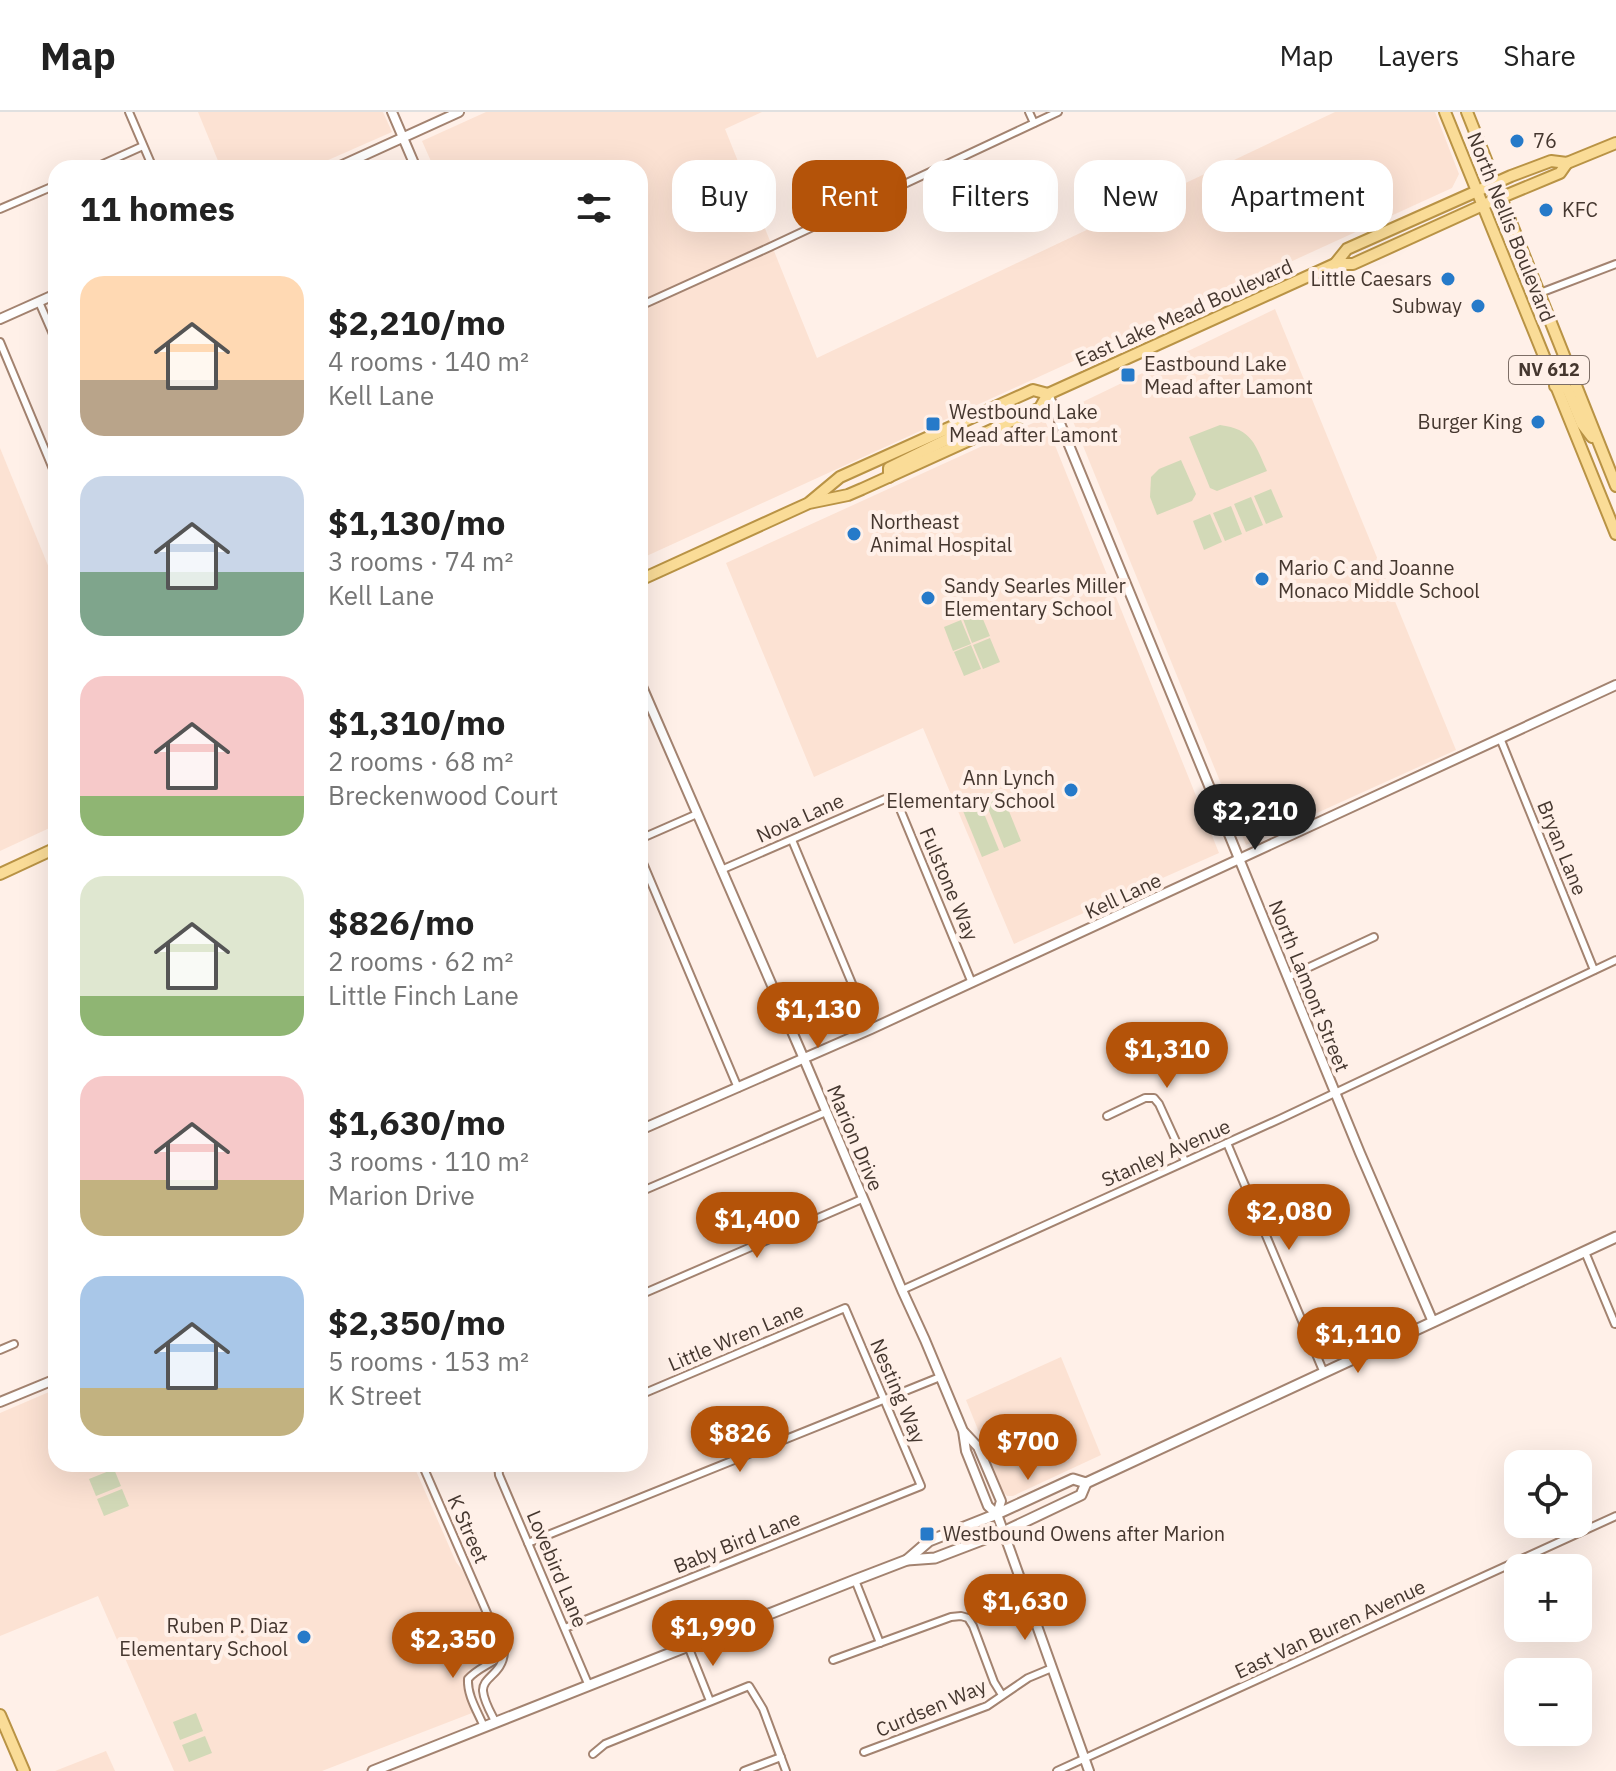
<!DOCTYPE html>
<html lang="en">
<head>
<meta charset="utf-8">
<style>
	:root { --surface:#fff; --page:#f6f6f6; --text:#222; --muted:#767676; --line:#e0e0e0; --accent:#b45309 }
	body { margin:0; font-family:"IBM Plex Sans",sans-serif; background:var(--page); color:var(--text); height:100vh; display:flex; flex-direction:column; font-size:30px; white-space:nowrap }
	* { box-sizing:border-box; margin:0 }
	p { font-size:26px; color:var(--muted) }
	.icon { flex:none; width:44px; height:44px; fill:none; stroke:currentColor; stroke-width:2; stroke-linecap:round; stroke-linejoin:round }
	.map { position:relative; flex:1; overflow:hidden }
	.panel { position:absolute; left:48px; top:48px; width:600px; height:1312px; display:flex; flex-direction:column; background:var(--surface); border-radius:24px; box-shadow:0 8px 32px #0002 }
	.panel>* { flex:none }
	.guide { position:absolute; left:672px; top:48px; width:760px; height:72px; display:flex; gap:16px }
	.fabs { position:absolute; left:1504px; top:1338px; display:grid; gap:16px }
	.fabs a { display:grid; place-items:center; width:88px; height:88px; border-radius:16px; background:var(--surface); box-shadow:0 8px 32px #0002; font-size:40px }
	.price { position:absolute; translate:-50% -68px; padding:0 18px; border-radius:28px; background:var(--accent); color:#fff; font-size:26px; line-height:52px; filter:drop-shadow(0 2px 4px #0008) }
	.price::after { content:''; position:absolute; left:50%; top:48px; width:24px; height:18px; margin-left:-12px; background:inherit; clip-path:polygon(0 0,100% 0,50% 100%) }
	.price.current { background:#222; color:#fff }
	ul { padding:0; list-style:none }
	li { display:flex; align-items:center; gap:24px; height:200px; padding:0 32px }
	li span { display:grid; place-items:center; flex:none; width:224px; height:160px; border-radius:24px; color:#555 }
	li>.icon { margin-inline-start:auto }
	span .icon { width:96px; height:96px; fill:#fffc; stroke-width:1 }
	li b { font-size:34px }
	h2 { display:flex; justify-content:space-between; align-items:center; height:96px; padding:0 32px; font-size:34px }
	.pill { padding:0 28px; border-radius:24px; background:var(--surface); box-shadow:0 8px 32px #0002; font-size:28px; line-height:72px }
	.pill.current { background:var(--accent); color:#fff }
	header { display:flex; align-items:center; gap:48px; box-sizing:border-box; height:112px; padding:0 40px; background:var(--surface); border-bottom:2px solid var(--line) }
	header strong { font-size:38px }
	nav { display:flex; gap:44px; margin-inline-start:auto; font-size:28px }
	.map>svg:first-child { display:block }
	.built { fill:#fce2d3 }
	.pitch { fill:#d2d9b7 }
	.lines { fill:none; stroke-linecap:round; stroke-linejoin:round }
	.minor-casing { stroke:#a38370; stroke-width:10 }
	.tertiary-casing { stroke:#a38370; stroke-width:12 }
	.secondary-casing { stroke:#a38370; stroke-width:13 }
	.primary-casing { stroke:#b99345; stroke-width:14 }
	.minor { stroke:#fff; stroke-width:6 }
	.tertiary { stroke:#fff; stroke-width:8 }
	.secondary { stroke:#fff; stroke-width:9 }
	.primary { stroke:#fadc97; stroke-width:10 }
	.poi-dot { fill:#267ac9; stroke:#fff0e8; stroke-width:3 }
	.labels { text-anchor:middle; stroke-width:8; stroke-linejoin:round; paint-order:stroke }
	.shield { fill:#fff0e8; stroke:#7d6e66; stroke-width:2 }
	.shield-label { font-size:18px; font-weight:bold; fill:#45372f }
	.poi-label { font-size:20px; fill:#45372f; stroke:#fff0e8; text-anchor:start }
	.street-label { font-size:20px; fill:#45372f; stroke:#fff0e8 }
</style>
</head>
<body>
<header>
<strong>Map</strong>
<nav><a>Map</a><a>Layers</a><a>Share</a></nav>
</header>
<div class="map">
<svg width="1616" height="1659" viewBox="0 0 1616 1659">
	<rect width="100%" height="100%" fill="#fff0e8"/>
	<g class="built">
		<path d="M198,0H383L392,20L310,56H221Z"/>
		<path d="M486,0H762L725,17L817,246L1335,0H1435L1459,62L1452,76L640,447V56H434L422,29Z"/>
		<path d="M1275,197L1456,638L1246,733L1068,297Z"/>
		<path d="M1044,306L1219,741L1014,832L923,616L814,665L726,451Z"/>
		<path d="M0,336L56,473V713L0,739Z"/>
		<path d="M1061,1245L1101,1343L1013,1384H1007L1003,1380L966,1288Z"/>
		<path d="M56,1277V1352H413L456,1450L463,1459L498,1539V1546L468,1558L464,1571L472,1601L322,1659H174L98,1484L0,1524V1301Z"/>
		<path d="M106,1639L115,1659H55Z"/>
	</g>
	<g class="pitch">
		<path d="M1220,313C1252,317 1255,332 1267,359L1217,379L1210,376L1189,325Z"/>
		<path d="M1181,348L1196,382L1192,389L1157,403L1150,385L1151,365L1159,357Z"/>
		<path d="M1271,377L1283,405L1266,412L1254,384Z"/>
		<path d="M1251,385L1263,413L1246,420L1234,392Z"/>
		<path d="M1231,394L1242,422L1225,429L1213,401Z"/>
		<path d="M1210,402L1222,430L1204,438L1193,409Z"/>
		<path d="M980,500L990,524L972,531L963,507Z"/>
		<path d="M961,508L971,532L953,539L944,515Z"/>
		<path d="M990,526L1000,550L983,557L973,533Z"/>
		<path d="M971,533L981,557L964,564L954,540Z"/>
		<path d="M1000,677L1021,729L1004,736L983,684Z"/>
		<path d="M978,687L999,738L982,745L961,694Z"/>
		<path d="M114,1357L121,1374L96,1384L89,1367Z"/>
		<path d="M122,1377L129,1394L104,1404L97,1387Z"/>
		<path d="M196,1601L203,1619L180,1628L173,1610Z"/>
		<path d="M205,1624L212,1641L189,1650L182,1633Z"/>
	</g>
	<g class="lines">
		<defs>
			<g id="minor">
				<path d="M129,0L153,56"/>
				<path d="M1029,0L1034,11"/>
				<path d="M94,56L143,34"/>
				<path d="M0,97L56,73"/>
				<path d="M1540,181L1616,152"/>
				<path d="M39,190L56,229"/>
				<path d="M640,194L770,135L1058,0"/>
				<path d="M0,230L56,364"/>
				<path d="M1500,626L1594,858"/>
				<path d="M640,727L697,702"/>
				<path d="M792,728L871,917"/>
				<path d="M640,744L738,976"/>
				<path d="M721,758L885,687L893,688L900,697L972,871"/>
				<path d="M1288,865L1374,825"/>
				<path d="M1107,1004L1145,986H1154L1159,992L1185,1049"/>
				<path d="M1227,1031L1324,1261"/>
				<path d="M640,1080L826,1000"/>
				<path d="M1585,1140L1615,1212"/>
				<path d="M902,1178L1282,1006L1616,848"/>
				<path d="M640,1183L862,1087"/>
				<path d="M0,1238L14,1232"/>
				<path d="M422,1352L504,1540C503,1562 482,1565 483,1579C484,1590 491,1601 496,1611"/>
				<path d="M498,1352L499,1363L589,1574"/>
				<path d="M528,1431L940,1265"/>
				<path d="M855,1468L880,1531"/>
				<path d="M565,1516L921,1374L845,1196L640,1283"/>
				<path d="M688,1534L710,1589"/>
				<path d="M833,1548L951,1505L961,1504L968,1506L973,1514L994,1570L1002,1583"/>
				<path d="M484,1615C478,1600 467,1584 468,1567C478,1555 494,1552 504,1540"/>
				<path d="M864,1640L987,1594L1028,1566L1052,1556"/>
				<path d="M593,1642L605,1632L749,1574L763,1597L786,1659"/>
				<path d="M744,1659L781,1645"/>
				<path d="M1057,1659L1616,1404"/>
			</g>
			<g id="tertiary">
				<path d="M392,0L416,56"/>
				<path d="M336,56L459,0"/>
				<path d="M0,207L56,182"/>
				<path d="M1048,282L1360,1041L1433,1210"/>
				<path d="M640,570L804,947L902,1178L925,1228L963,1319L966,1339L988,1394L997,1402L1089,1659"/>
				<path d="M640,1018L871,917L1616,573"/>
				<path d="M0,1290L56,1267"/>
				<path d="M964,1320L978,1335L1001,1389L997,1402"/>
			</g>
			<g id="secondary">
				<path d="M907,1448L929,1429L997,1402L1073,1367L1086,1371L1616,1125"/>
				<path d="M373,1659L855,1468L907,1448L935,1446L1003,1420L1081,1383L1086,1371"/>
			</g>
			<g id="primary">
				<path d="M1445,0L1616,422"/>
				<path d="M1467,0L1616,374"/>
				<path d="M1335,152L1347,137L1511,64L1551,49L1567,51L1616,31"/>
				<path d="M1555,274H1564L1568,278L1582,312L1592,325"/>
				<path d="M889,365V356L948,327L960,314"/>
				<path d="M810,390L840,365L1033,278L1048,282"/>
				<path d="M640,468L809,391L848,383L862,377L1040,296L1048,282L1335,152H1353L1483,93L1560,61L1567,51"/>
				<path d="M0,762L56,736"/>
				<path d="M0,1603L24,1659"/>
			</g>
		</defs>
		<use href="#minor" class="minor-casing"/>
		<use href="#tertiary" class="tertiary-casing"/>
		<use href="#secondary" class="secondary-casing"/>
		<use href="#primary" class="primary-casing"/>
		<use href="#minor" class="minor"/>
		<use href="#tertiary" class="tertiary"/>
		<use href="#secondary" class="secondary"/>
		<use href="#primary" class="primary"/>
	</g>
	<g class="poi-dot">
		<circle cx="1517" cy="29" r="8"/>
		<circle cx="1546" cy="98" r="8"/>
		<circle cx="1448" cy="167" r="8"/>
		<circle cx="1478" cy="194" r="8"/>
		<rect x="1120" y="255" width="16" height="16" rx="4"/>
		<circle cx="1538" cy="310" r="8"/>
		<rect x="925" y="304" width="16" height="16" rx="4"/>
		<circle cx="854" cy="422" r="8"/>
		<circle cx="1262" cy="467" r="8"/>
		<circle cx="928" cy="486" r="8"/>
		<circle cx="1071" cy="678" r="8"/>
		<rect x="919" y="1414" width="16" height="16" rx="4"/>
		<circle cx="304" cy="1525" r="8"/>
	</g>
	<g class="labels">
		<rect class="shield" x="1509" y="244" width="80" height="28" rx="6"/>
		<g class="shield-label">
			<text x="1549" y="264">NV 612</text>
		</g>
		<g class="poi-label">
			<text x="1533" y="36">76</text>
			<text x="1562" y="105">KFC</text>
			<text x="1432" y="174" text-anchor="end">Little Caesars</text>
			<text x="1462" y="201" text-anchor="end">Subway</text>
			<text x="1144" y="259">Eastbound Lake<tspan x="1144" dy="23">Mead after Lamont</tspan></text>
			<text x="949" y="307">Westbound Lake<tspan x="949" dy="23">Mead after Lamont</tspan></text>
			<text x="1522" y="317" text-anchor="end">Burger King</text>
			<text x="870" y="417">Northeast<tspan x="870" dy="23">Animal Hospital</tspan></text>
			<text x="1278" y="463">Mario C and Joanne<tspan x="1278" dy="23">Monaco Middle School</tspan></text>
			<text x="944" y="481">Sandy Searles Miller<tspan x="944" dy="23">Elementary School</tspan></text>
			<text x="1055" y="673" text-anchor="end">Ann Lynch<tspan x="1055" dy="23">Elementary School</tspan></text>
			<text x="943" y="1429">Westbound Owens after Marion</text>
			<text x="288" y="1521" text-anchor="end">Ruben P. Diaz<tspan x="288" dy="23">Elementary School</tspan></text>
		</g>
		<g class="street-label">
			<text transform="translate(1511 115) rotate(68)" y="7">North Nellis Boulevard</text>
			<text transform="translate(1184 201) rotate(-24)" y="7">East Lake Mead Boulevard</text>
			<text transform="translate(800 706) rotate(-24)" y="7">Nova Lane</text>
			<text transform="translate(1562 736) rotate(68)" y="7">Bryan Lane</text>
			<text transform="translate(949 772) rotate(67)" y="7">Fulstone Way</text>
			<text transform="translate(1123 784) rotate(-25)" y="7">Kell Lane</text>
			<text transform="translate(1309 874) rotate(68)" y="7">North Lamont Street</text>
			<text transform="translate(855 1026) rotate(67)" y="7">Marion Drive</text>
			<text transform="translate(1166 1041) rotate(-24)" y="7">Stanley Avenue</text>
			<text transform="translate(736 1225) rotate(-23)" y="7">Little Wren Lane</text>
			<text transform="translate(898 1279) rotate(67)" y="7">Nesting Way</text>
			<text transform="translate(468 1417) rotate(66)" y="7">K Street</text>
			<text transform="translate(737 1430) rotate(-22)" y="7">Baby Bird Lane</text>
			<text transform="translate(557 1457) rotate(67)" y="7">Lovebird Lane</text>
			<text transform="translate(1330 1517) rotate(-25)" y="7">East Van Buren Avenue</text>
			<text transform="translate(931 1596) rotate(-23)" y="7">Curdsen Way</text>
		</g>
	</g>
</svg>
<div class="fabs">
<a><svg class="icon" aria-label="locate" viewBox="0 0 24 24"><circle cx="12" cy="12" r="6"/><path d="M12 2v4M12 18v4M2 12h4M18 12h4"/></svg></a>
<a>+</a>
<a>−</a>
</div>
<b class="price current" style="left:1255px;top:740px">$2,210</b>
<b class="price" style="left:818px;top:938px">$1,130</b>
<b class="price" style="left:1167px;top:978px">$1,310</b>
<b class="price" style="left:1289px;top:1140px">$2,080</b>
<b class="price" style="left:757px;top:1148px">$1,400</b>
<b class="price" style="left:1358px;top:1263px">$1,110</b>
<b class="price" style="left:740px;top:1362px">$826</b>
<b class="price" style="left:1028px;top:1370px">$700</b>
<b class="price" style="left:1025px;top:1530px">$1,630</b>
<b class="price" style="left:713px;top:1556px">$1,990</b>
<b class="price" style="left:453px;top:1568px">$2,350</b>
<div class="guide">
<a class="pill">Buy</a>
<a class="pill current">Rent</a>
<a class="pill">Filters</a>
<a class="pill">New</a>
<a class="pill">Apartment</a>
</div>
<section class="panel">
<h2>11 homes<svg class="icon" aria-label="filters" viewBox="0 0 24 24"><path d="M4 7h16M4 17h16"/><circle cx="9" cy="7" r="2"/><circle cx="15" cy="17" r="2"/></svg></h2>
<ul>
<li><span style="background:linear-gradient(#ffd9b3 65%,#b9a48a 0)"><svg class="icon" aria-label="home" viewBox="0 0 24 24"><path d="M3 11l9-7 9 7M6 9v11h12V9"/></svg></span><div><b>$2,210/mo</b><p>4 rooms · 140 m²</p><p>Kell Lane</p></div></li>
<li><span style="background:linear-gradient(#c9d6e8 60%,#7fa58c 0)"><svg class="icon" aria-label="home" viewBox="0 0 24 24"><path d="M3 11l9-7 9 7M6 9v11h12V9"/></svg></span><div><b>$1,130/mo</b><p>3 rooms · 74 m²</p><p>Kell Lane</p></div></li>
<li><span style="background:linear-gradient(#f6c9c9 75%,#8fb573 0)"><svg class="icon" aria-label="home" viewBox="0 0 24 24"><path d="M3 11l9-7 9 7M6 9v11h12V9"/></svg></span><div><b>$1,310/mo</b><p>2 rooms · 68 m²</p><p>Breckenwood Court</p></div></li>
<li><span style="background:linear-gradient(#dfe7d0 75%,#8fb573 0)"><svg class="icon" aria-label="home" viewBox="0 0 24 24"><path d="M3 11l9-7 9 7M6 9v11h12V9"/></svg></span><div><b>$826/mo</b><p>2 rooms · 62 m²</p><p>Little Finch Lane</p></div></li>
<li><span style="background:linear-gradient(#f6c9c9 65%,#c2b280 0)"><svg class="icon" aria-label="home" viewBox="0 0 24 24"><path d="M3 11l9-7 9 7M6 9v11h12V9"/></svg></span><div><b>$1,630/mo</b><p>3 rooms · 110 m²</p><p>Marion Drive</p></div></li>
<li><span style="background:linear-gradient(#a9c7e8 70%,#c2b280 0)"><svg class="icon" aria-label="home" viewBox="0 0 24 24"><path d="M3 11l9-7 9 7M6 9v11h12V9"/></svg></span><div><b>$2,350/mo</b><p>5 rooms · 153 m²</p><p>K Street</p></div></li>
</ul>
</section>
</div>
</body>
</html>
